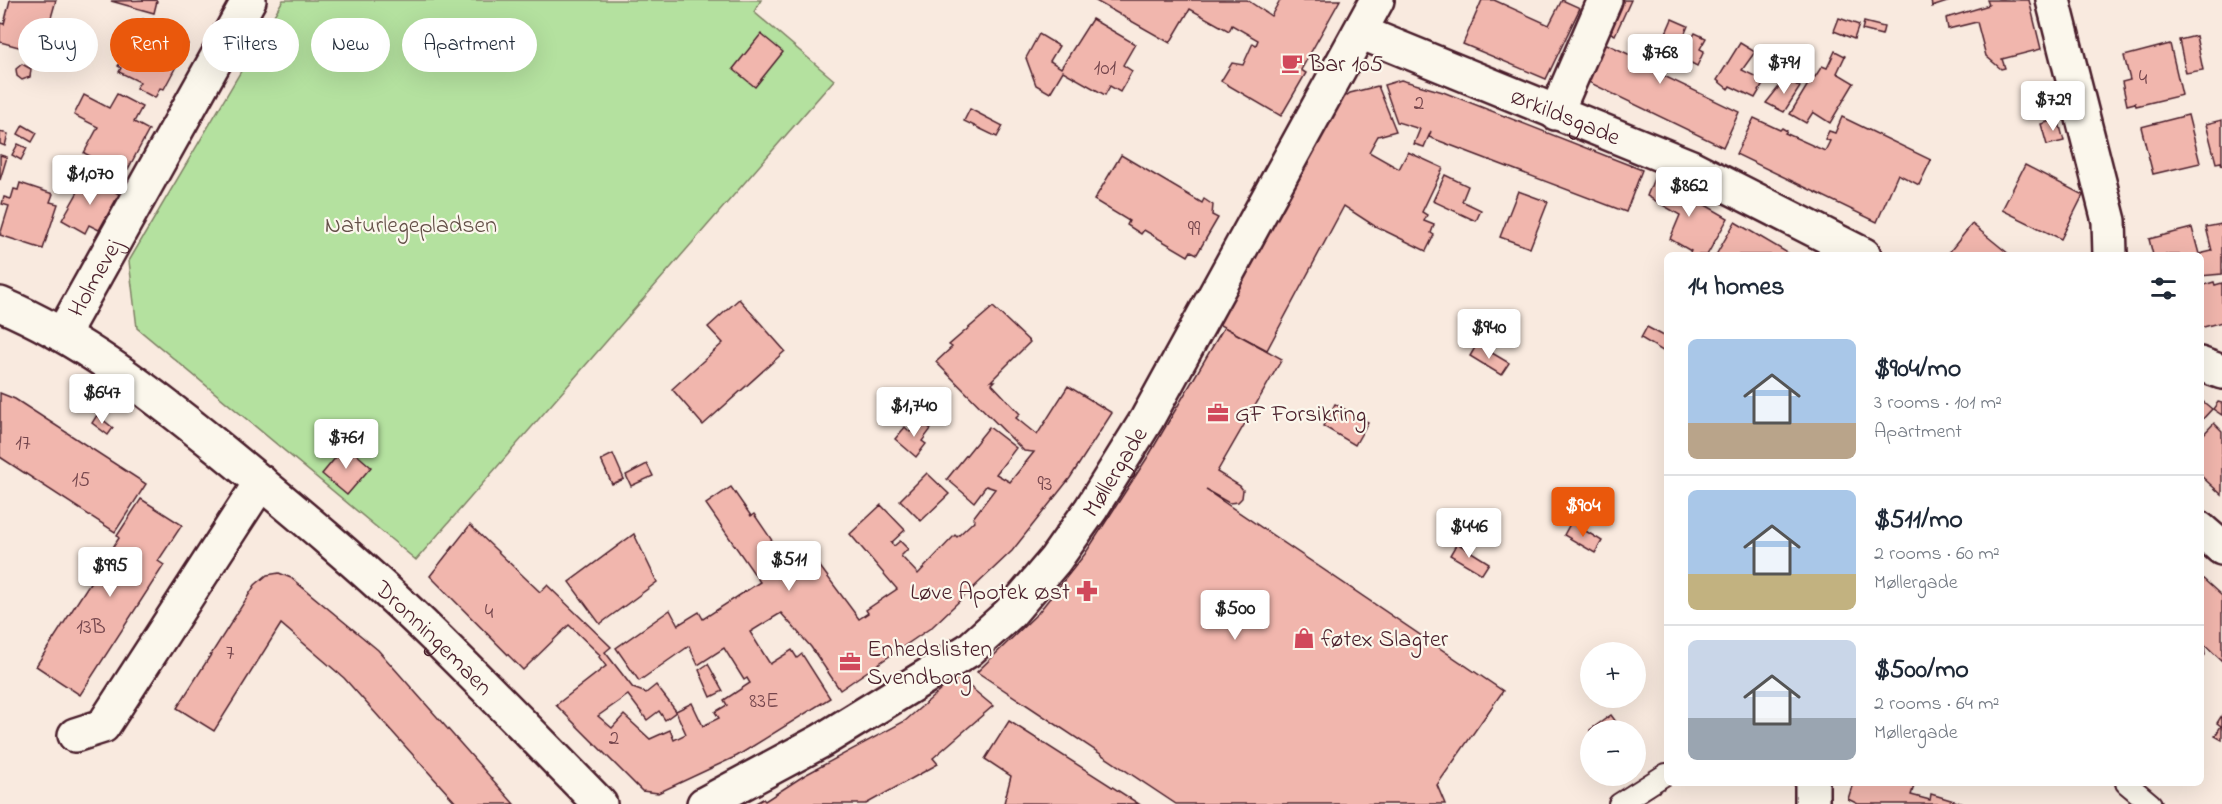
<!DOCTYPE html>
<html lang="en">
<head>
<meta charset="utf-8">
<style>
	:root { --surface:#fff; --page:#f6f6f7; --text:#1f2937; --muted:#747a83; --line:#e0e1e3; --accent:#ea580c }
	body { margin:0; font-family:"Indie Flower",sans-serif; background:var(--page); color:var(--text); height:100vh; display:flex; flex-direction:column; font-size:22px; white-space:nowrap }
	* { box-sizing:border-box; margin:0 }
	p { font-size:20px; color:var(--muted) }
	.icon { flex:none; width:33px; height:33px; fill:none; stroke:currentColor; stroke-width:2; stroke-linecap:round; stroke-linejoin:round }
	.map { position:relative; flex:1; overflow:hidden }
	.drawer { position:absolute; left:1664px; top:252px; width:540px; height:534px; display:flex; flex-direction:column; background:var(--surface); border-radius:9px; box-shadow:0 6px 24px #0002 }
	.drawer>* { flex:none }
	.top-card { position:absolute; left:18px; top:18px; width:570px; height:54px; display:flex; gap:12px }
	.buttons { position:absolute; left:1580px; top:642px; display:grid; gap:12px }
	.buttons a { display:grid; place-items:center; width:66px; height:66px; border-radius:50%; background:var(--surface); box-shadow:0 6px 24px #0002; font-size:30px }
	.price { position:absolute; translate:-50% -51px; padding:0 14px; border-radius:6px; background:#fff; color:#222; font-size:20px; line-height:39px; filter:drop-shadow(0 2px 3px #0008) }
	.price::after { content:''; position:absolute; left:50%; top:36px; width:18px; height:14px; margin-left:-9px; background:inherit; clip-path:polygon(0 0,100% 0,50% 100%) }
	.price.active { background:var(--accent); color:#fff }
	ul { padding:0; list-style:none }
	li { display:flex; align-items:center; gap:18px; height:150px; padding:0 24px }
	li+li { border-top:2px solid var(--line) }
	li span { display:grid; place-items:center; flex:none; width:168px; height:120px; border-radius:9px; color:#555 }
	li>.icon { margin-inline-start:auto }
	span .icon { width:72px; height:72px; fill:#fffc; stroke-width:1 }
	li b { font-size:26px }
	h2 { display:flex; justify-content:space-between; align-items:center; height:72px; padding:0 24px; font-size:26px }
	.chip { padding:0 21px; border-radius:27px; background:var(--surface); box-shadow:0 6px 24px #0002; font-size:21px; line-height:54px }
	.chip.active { background:var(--accent); color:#fff }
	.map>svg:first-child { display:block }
	.green { fill:#b4e19f; stroke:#7f8065; stroke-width:1.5 }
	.building { fill:#f1b6ad; stroke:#4a1f2b; stroke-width:1.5; fill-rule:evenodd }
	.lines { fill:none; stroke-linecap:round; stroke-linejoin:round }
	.lane-casing { stroke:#4a1f2b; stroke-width:24 }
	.street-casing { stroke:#4a1f2b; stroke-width:38 }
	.secondary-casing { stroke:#4a1f2b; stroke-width:38 }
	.lane { stroke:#fbf7ec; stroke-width:20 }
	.street { stroke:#fbf7ec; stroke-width:33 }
	.secondary { stroke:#fbf7ec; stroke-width:33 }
	.labels { text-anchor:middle; stroke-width:4.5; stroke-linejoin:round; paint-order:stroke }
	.number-label { font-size:21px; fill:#74454c }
	.poi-label { font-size:24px; fill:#4a1f2b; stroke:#fbf7ec; text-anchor:start }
	.street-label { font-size:24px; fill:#4a1f2b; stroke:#fbf7ec }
	.park-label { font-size:24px; fill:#645048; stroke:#fbf7ec }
</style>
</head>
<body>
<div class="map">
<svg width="2222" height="804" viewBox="0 0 2222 804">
	<rect width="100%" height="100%" fill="#f9eadf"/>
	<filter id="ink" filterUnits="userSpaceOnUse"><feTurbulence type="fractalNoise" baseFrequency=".0167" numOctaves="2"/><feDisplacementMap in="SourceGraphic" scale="12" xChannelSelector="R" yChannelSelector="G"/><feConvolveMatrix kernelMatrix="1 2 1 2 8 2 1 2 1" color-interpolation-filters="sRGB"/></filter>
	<g filter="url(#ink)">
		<path class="green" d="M283,0H761L754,12L834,80L416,560L137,328L129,261Z"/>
		<g class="building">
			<path d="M10,0H56L41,53L0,42V23L4,24Z"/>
			<path d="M154,0L157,1L154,13L111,1Z"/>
			<path d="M1094,0H1247L1271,16L1280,0H1340L1301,70L1306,73L1281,116L1221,81L1232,63L1243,65L1253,43L1256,45L1258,40L1232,25L1229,31L1190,9L1170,43Z"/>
			<path d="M1482,0H1494L1549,25L1562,0L1580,8L1546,79L1463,44Z"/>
			<path d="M1611,0H1631L1615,35L1598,27Z"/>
			<path d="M1931,0H1953L1932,7Z"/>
			<path d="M1987,0H2029L2041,49L2002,59L2005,68L2001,69L1986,56L1977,22L1948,29L1946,18L1989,5Z"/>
			<path d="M1839,18L1859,25L1854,39L1834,31Z"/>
			<path d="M143,19L151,24L154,19L172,29L169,34L188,44L164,89L160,88L155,98L136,88L140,82L119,72L121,68L118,66Z"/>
			<path d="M1092,19L1135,44L1123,65L1132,71L1120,92L1110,86L1105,95L1063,71L1050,93L1036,85L1026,58L1039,34L1059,46L1050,61L1061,68Z"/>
			<path d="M1672,19L1688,26L1682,40L1689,44L1695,33L1706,38L1700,49L1704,51L1697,66L1676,55L1664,76L1739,112L1723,147L1576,76L1594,38L1656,67L1670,35L1666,33Z"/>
			<path d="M1864,22L1884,27L1882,35L1862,30Z"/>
			<path d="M761,34L783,52L755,87L733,69Z"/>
			<path d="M2196,36L2203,70L2186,73L2179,40Z"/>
			<path d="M1740,43L1755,52L1742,70L1765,81L1755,98L1730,86L1728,89L1717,80Z"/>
			<path d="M2170,44L2182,95L2136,106L2135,103L2127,105L2122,82L2130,80L2124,56Z"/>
			<path d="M1835,51L1845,56L1837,73L1854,83L1830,123L1813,112L1806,123L1790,114L1813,76L1815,77L1822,66L1827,68Z"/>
			<path d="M22,64L31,69L30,77L22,80L17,76L16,69Z"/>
			<path d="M1786,78L1800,87L1784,112L1766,103Z"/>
			<path d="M1401,80L1443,92L1642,170L1626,212L1429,137L1431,131L1424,147L1414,144L1420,129L1397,122L1384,85Z"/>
			<path d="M1378,86L1396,131L1378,136L1369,152L1399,169L1408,152L1443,168L1422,212L1427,215L1424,221L1434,225L1431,233L1434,235L1426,251L1373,225L1344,206L1267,350L1218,324L1342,99L1350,93Z"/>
			<path d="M117,94L142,107L134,122L149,130L128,169L113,162L111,167L84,153L98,127L74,115L84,95L109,108Z"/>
			<path d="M970,109L1003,126L997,137L964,121Z"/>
			<path d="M2188,115L2200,163L2153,174L2141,127Z"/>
			<path d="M1842,117L1931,160L1919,185L1898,174L1877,222L1736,154L1754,118L1780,130L1782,128L1787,131L1785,133L1825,151L1830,141L1825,139L1829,131L1835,133Z"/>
			<path d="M2058,119L2064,141L2047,145L2041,124Z"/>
			<path d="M2222,120V166L2221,162L2216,163L2206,124Z"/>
			<path d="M23,125L37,133L32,142L18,134Z"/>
			<path d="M0,132L8,134L5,146L0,144Z"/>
			<path d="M18,144L27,148L21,160L12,155Z"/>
			<path d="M0,155L7,157L0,180Z"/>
			<path d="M1121,155L1202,203L1204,199L1213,205L1212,215L1218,218L1197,254L1191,251L1188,256L1144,230L1141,234L1127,225L1129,221L1094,200Z"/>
			<path d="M2025,165L2083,195L2061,239L2002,210Z"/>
			<path d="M1445,175L1468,186L1462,201L1481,210L1476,221L1433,201Z"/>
			<path d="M87,176L119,194L99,230L89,225L85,233L62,220Z"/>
			<path d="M1655,176L1728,218L1707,255H1688L1691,251L1670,239L1680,215L1647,196Z"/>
			<path d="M20,183L53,194L50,202L58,204L43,249L0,235L9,206L2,204L4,197L11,199L14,189L18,190Z"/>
			<path d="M1518,191L1548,202L1530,248L1500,237Z"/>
			<path d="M1735,222L1791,255H1716Z"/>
			<path d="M1972,224L2010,255H1947Z"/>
			<path d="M2222,224V274L2200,276V255H2153L2149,239L2192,228L2199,254L2212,251L2206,227Z"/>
			<path d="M2214,282L2215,285L2222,283V322L2200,328V286Z"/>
			<path d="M739,299L785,351L703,425L672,389L723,343L708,327Z"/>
			<path d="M993,307L1030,342L991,381H995L992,384L1020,414L1016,418L1037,435L1068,386L1112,413L1070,478L1012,551L932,627L840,690L811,647L781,613L750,632L770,664L792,650L797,658L802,654L830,698L737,756L658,793L642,791L556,705L606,666L599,657L600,655L569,625L523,670L430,576L470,525L540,592L547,585L611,647L605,652L633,688L646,693L656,685L676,711L692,703L703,726L719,718L715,712L727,705L724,700L750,683L747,678L744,680L724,648L698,665L689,646L639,681L616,648L670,610L678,625L699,612L703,619L760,582L706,504L731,487L751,516L754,514L790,567L810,553L859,619L868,613L866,610L897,589L850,534L881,505L905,530L891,543L894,546L900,541L908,549L901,556L918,574L955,535L957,537L975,520L973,518L995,489L986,486L974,502L947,479L989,427L1016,448L996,474L1010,482L1034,452L1024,451L936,362L952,347L949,345ZM628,695L647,720L659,711L665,720L676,712L686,734L674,740L670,730L650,739L624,715L612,728L598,716Z"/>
			<path d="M1224,327L1282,359L1217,472L1240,486L1243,490L1242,498L1238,502L1229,503L1206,490L1503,691L1437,785L1445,804H1176L977,672L1038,613L1085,554L1149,455Z"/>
			<path d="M1647,327L1666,337V353L1641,338Z"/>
			<path d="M1477,344L1509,363L1501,375L1470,356Z"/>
			<path d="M0,393L15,399L146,484L115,532L0,457Z"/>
			<path d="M2200,399L2212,409L2200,422Z"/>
			<path d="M2218,402L2222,403V415L2213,409Z"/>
			<path d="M1335,404L1368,422L1355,445L1323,426Z"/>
			<path d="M97,415L113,428L108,435L92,423Z"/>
			<path d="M920,420L931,429L922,441L926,444L916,457L895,439L905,427L910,432Z"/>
			<path d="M2214,423L2222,431V495L2200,475V438Z"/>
			<path d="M346,445L371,467L347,495L322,474Z"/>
			<path d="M613,454L624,479L612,484L601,460Z"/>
			<path d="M647,464L653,476L631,486L626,475Z"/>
			<path d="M927,473L949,494L921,521L900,500Z"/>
			<path d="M141,499L182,525L158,561L164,565L80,695L36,666L119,538L117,536Z"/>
			<path d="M1571,522L1602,541L1595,553L1564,535Z"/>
			<path d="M634,534L657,582L600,624L569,582Z"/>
			<path d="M1457,543L1489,563L1482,574L1450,555Z"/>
			<path d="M279,573L291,578L378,650L514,804H457L344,678L281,624L214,731L177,708L255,585L267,575Z"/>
			<path d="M2200,576L2222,596V661L2204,644L2205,655L2200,660Z"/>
			<path d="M708,664L723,691L711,697L699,670Z"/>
			<path d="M957,676L993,706L933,758L938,764L866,804H754L763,799L765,801L805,775L905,721Z"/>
			<path d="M1611,715L1622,730L1590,731V730Z"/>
			<path d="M2222,715V740L2215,736L2221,726L2217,723Z"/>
			<path d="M1009,721L1139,804L1004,803L1011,776L985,759Z"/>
			<path d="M1853,783H1915L1911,795L1930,800L1931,794L1964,804H1858L1848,799Z"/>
		</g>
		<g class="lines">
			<defs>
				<g id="lane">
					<path d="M2126,783L2151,804"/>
					<path d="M1619,804L1666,774"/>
				</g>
				<g id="street">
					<path id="s1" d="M1360,32L1689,166L1864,255"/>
					<path d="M1556,113L1605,0"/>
					<path id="s2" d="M62,335L249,0"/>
					<path d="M2200,364L2222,372"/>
					<path d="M2200,529L2222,548"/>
					<path d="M75,735L103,726L261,482"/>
				</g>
				<g id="secondary">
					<path d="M2053,0L2109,221L2110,255"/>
					<path id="s3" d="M0,304C81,338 151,393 219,448C292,508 367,570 434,636C490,691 545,748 600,804"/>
					<path id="s4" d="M704,804L821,741L969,650L1010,613L1055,560L1091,509L1147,419L1377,0"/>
					<path d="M1812,804V783"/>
				</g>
			</defs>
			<use href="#lane" class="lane-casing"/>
			<use href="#street" class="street-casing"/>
			<use href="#secondary" class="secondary-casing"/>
			<use href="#lane" class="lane"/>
			<use href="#street" class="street"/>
			<use href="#secondary" class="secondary"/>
		</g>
	</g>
	<defs>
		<symbol id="cafe-bare" viewBox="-9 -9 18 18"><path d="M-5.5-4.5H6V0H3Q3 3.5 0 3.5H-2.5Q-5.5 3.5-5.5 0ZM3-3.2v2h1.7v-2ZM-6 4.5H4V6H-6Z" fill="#d1495b" stroke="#fbf7ec" stroke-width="2.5" paint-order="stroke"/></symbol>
		<symbol id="office-bare" viewBox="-9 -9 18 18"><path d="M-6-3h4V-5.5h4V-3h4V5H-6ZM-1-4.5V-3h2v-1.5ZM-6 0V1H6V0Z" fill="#d1495b" stroke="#fbf7ec" stroke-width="2.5" paint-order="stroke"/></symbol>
		<symbol id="pharmacy-bare" viewBox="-9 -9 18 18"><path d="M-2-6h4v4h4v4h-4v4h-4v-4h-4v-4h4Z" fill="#d1495b" stroke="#fbf7ec" stroke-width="2.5" paint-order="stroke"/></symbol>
		<symbol id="shop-bare" viewBox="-9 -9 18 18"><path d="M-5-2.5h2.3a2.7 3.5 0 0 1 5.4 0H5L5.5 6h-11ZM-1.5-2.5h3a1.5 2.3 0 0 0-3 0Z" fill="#d1495b" stroke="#fbf7ec" stroke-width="2.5" paint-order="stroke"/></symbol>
	</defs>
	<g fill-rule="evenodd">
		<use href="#cafe-bare" x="1277" y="48" width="30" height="30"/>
		<use href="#office-bare" x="1203" y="398" width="30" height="30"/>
		<use href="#pharmacy-bare" x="1072" y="576" width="30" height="30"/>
		<use href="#shop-bare" x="1289" y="623" width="30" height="30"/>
		<use href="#office-bare" x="835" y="647" width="30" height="30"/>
	</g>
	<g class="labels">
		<g class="number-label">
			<text x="1105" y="74">101</text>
			<text x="2143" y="84">4</text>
			<text x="1419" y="109">2</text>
			<text x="1194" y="235">99</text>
			<text x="23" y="449">17</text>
			<text x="81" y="486">15</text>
			<text x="1045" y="490">93</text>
			<text x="489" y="618">4</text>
			<text x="91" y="633">13B</text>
			<text x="230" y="659">7</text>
			<text x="764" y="707">83E</text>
			<text x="614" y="744">2</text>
		</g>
		<g class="poi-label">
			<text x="1309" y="71">Bar 105</text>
			<text x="1235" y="421">GF Forsikring</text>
			<text x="1070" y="599" text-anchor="end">Løve Apotek Øst</text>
			<text x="1321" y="646">føtex Slagter</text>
			<text x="867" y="656">Enhedslisten<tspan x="867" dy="28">Svendborg</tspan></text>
		</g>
		<g class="street-label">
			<text dy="8" stroke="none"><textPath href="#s1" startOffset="222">Ørkildsgade</textPath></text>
			<text dy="8" stroke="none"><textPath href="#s2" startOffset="66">Holmevej</textPath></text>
			<text dy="8" stroke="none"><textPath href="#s4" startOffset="538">Møllergade</textPath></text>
			<text dy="8" stroke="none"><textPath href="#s3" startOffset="550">Dronningemaen</textPath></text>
		</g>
		<g class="park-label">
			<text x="411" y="232">Naturlegepladsen</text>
		</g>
	</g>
</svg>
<div class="buttons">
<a>+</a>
<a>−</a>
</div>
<b class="price" style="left:1660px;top:85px">$768</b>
<b class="price" style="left:1784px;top:95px">$791</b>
<b class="price" style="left:2053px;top:132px">$729</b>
<b class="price" style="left:90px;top:206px">$1,070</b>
<b class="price" style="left:1689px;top:218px">$862</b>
<b class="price" style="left:1489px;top:360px">$940</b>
<b class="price" style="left:102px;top:425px">$647</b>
<b class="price" style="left:914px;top:438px">$1,740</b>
<b class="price" style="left:346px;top:470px">$761</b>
<b class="price active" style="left:1583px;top:538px">$904</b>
<b class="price" style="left:1469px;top:559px">$446</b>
<b class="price" style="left:789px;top:592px">$511</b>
<b class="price" style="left:110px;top:598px">$995</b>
<b class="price" style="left:1235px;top:641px">$500</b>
<div class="top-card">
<a class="chip">Buy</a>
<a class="chip active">Rent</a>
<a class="chip">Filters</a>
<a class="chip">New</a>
<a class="chip">Apartment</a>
</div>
<section class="drawer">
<h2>14 homes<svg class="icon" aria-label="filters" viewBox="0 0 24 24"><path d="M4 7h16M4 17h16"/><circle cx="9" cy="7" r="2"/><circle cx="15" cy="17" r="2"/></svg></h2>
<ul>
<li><span style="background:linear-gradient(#a9c7e8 70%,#b9a48a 0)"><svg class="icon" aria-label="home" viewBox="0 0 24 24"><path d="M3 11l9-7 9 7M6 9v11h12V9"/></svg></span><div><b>$904/mo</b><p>3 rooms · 101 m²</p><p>Apartment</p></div></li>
<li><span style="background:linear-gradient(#a9c7e8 70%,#c2b280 0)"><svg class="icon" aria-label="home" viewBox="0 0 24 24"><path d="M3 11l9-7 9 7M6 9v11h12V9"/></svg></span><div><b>$511/mo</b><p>2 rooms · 60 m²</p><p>Møllergade</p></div></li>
<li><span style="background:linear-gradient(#c9d6e8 65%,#9aa5b1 0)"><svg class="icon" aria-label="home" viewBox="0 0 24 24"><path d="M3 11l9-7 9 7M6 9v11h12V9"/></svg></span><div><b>$500/mo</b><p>2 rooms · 64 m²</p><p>Møllergade</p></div></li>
</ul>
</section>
</div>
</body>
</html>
